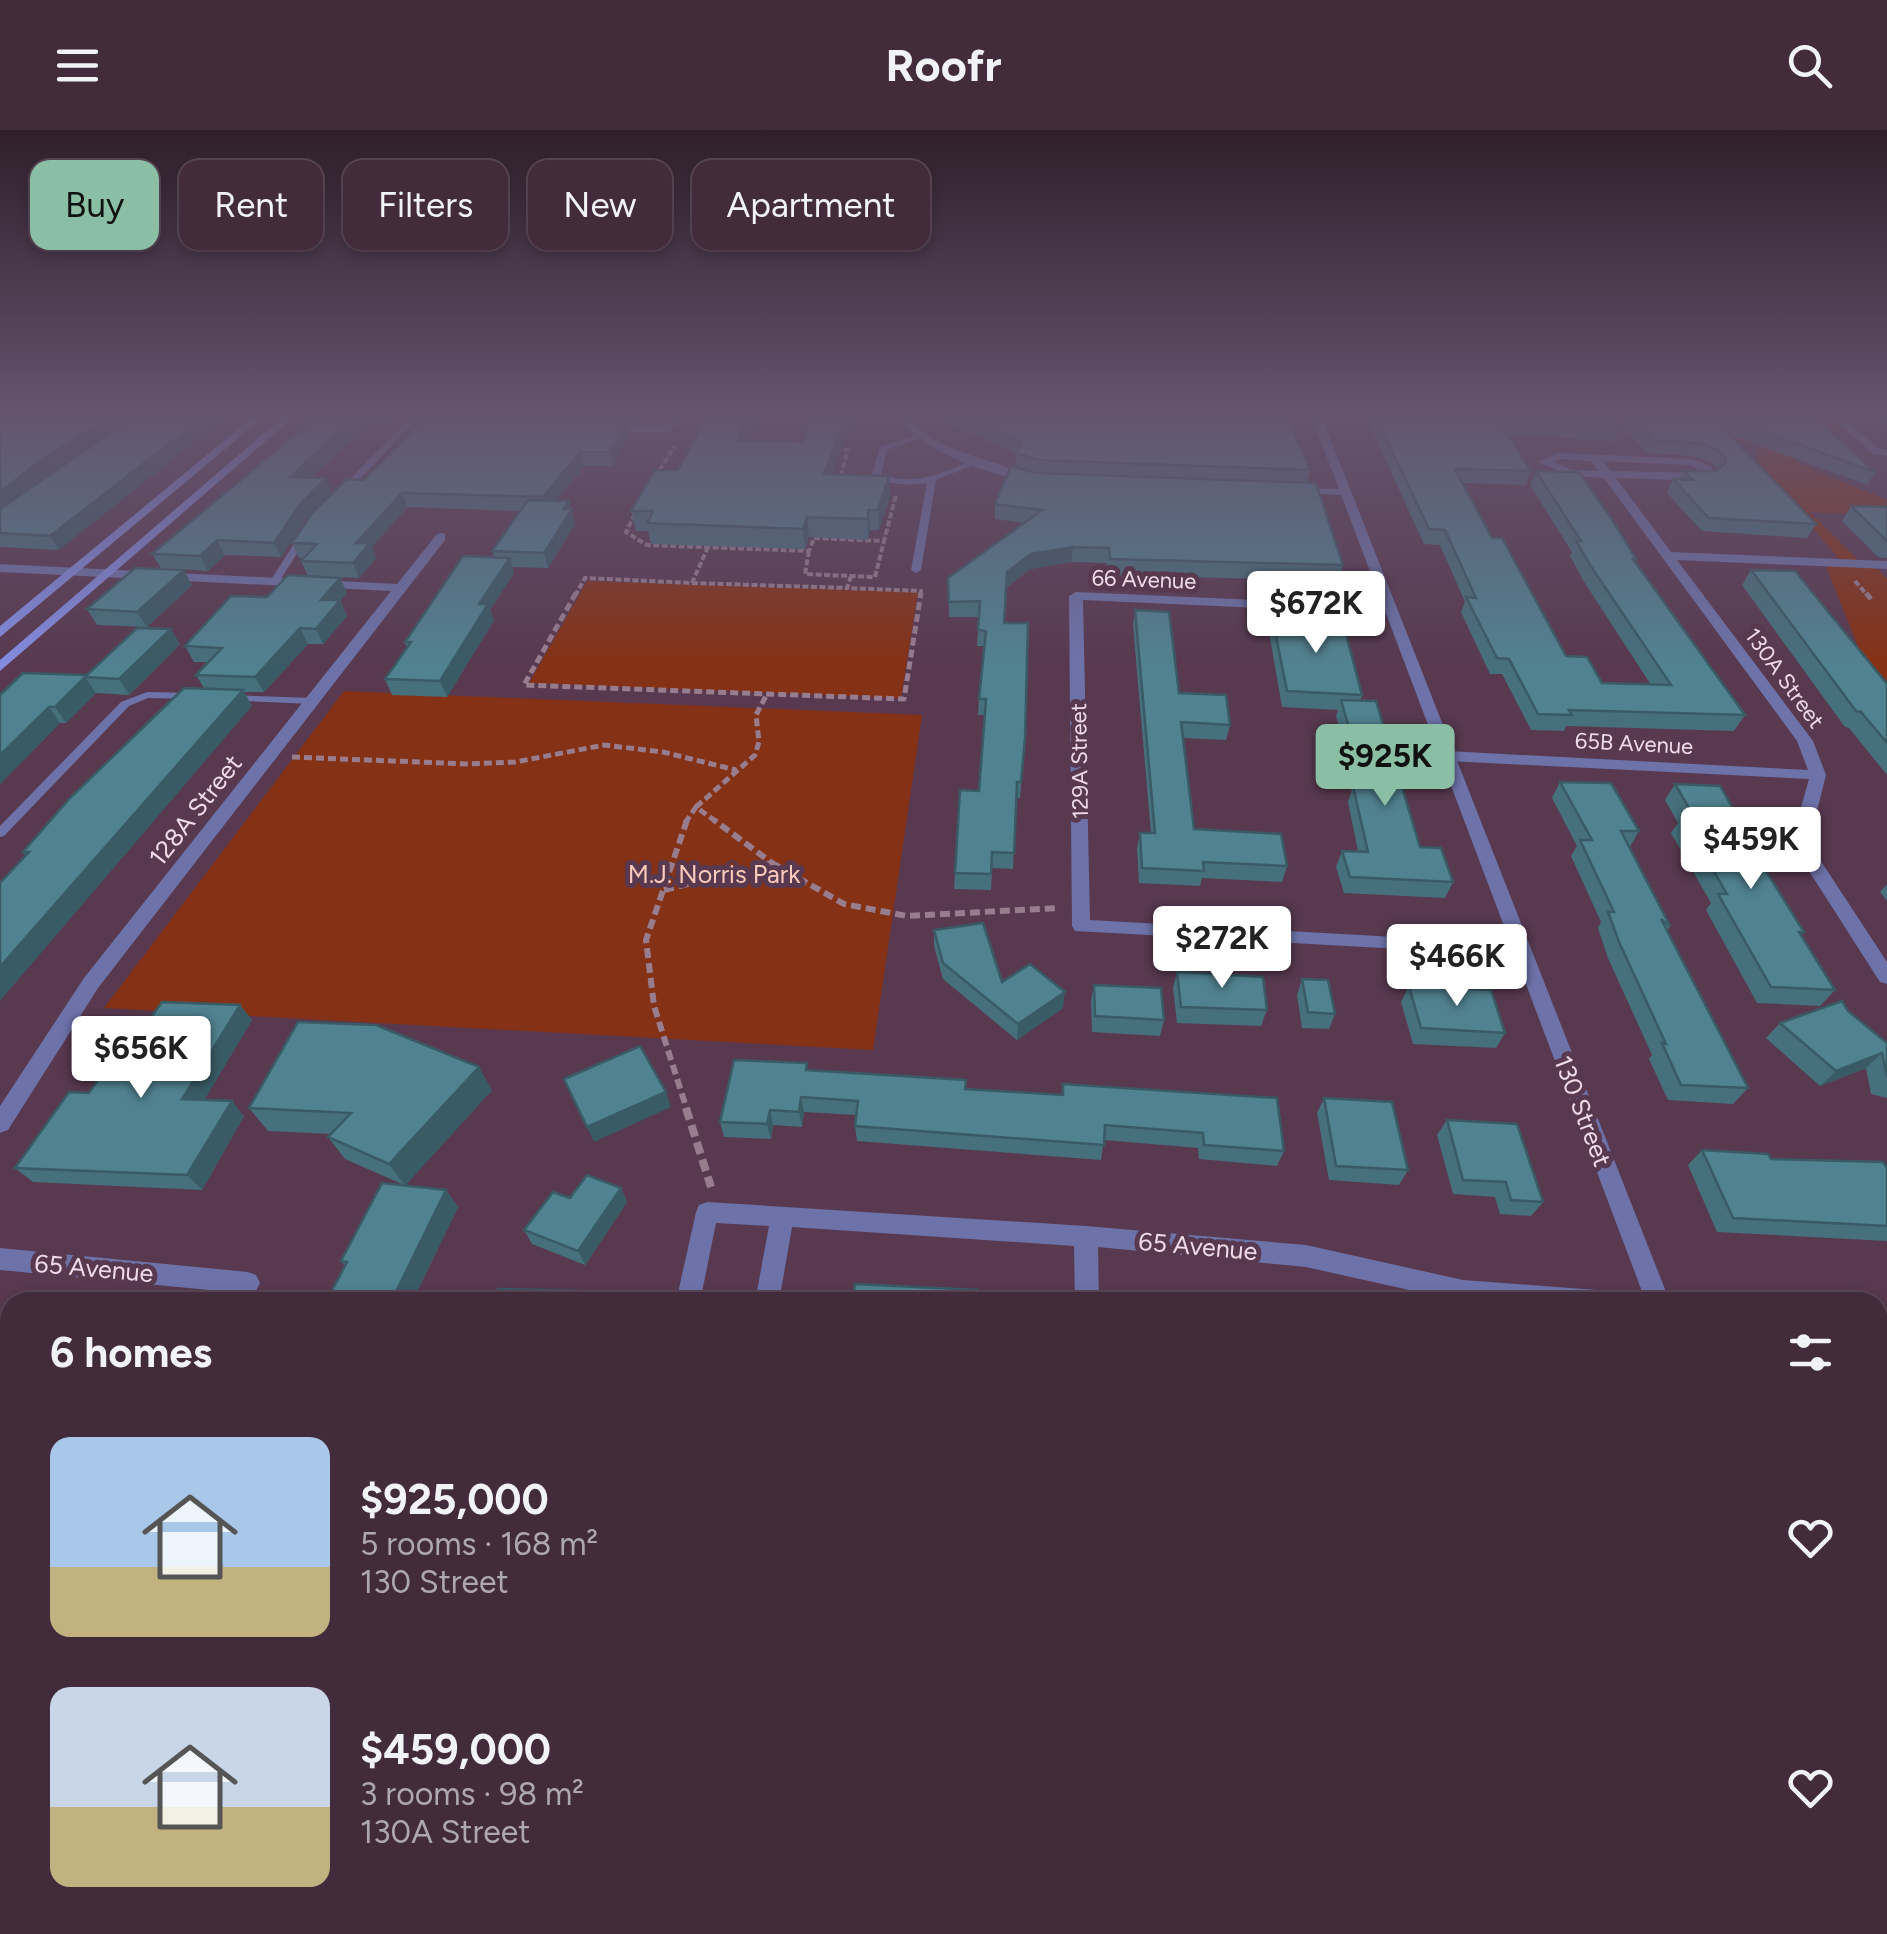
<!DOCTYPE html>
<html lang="en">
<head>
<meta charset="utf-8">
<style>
	:root { --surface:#422b3b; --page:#4c3746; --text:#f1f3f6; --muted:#aea7af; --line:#5a4755; --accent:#8abfa5 }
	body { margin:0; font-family:Figtree,sans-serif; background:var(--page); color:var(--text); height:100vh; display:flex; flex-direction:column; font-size:38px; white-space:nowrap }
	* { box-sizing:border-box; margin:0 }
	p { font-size:32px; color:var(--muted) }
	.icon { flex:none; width:55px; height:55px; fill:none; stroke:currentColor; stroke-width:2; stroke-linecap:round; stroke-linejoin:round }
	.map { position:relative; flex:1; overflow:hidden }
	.drawer { position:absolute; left:0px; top:1162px; width:1888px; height:642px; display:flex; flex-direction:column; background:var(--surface); border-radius:30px 30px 0 0; box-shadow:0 5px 15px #0003,0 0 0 2px var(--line) }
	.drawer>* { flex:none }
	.banner { position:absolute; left:30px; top:30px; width:1000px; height:90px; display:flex; gap:20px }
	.price { position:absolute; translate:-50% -85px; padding:0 22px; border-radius:10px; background:#fff; color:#222; font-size:32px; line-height:65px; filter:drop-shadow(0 2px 5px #0008) }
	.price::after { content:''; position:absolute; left:50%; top:60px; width:30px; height:22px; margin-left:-15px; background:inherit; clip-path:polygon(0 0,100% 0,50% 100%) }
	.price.current { background:var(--accent); color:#111 }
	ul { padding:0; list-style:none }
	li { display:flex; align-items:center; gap:30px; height:250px; padding:0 50px }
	li span { display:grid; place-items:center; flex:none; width:280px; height:200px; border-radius:20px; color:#555 }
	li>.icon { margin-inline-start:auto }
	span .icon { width:120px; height:120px; fill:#fffc; stroke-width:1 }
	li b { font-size:42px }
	h2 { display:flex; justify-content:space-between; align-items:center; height:120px; padding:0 50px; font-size:42px }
	.tag { padding:0 35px; border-radius:20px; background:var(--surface); box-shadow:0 5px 15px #0003,0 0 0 2px var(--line); font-size:35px; line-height:90px }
	.tag.current { background:var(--accent); color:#111 }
	header { display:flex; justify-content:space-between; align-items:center; height:130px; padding:0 50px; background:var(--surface); font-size:45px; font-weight:700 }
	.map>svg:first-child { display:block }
	.green { fill:#853115 }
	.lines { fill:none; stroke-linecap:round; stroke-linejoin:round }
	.path-far3 { stroke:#987d8f; stroke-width:4; stroke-dasharray:6 2.5; stroke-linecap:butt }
	.path-far2 { stroke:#987d8f; stroke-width:5; stroke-dasharray:8 4; stroke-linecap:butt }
	.path-far1 { stroke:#987d8f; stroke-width:6; stroke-dasharray:10 5; stroke-linecap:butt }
	.path { stroke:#987d8f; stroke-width:8; stroke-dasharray:12 6; stroke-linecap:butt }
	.service { fill:#6d73a9; fill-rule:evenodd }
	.minor { fill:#6d73a9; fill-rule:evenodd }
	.tertiary { fill:#6d73a9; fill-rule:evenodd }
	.secondary { fill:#838ce0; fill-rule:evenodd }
	.wall { fill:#46707c }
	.shaded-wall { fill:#395b65 }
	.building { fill:#518290; stroke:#395b65; stroke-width:2.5 }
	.labels { text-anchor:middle; stroke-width:10; stroke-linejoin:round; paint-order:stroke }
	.far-street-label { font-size:22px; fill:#f0dce9; stroke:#58394f }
	.street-label { font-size:25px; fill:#f0dce9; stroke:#58394f }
	.park-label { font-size:25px; fill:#fdcbbb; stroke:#58394f }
</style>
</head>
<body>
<header><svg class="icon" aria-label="menu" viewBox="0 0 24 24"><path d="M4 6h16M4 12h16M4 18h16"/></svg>Roofr<svg class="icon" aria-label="search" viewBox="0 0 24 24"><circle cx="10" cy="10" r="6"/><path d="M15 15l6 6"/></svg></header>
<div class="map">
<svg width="1887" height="1804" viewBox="0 0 1887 1804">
	<rect width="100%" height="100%" fill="#58394f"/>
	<g class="green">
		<path d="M1599,285L1838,289L1853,302L1759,298L1800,334L1887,370V385L1810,382L1861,433L1873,434L1887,449V551L1859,519L1824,431H1841L1779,359L1714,336L1756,329L1761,317L1658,290Z"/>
		<path d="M587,451L918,462L901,568L529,553Z"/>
		<path d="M344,561L922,585L873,920L104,878Z"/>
	</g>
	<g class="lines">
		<g class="path-far3">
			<path d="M1604,285L1633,287"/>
			<path d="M835,320H848L840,348"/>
			<path d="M655,347L675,316"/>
			<path d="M635,384L626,402L647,415L809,421L814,408L884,411L896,365"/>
			<path d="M809,421L805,444L875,447L884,411"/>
			<path d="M851,446L847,458L921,461L920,466"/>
			<path d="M1855,451L1868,466"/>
			<path d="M692,453L847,458"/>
			<path d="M575,466L585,448L692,453L708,417"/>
		</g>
		<g class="path-far2">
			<path d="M576,463L524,555L904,569L921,463"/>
			<path d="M1866,463L1871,469"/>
			<path d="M292,627L468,634L515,632L604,615L663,622L736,640"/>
			<path d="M696,677L755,625L759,612L756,585L767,564"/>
			<path d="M685,693L696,677L718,693"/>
		</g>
		<g class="path-far1">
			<path d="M687,690L646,810L654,876L687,980"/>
			<path d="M772,733L844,774L907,786L1058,778"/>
			<path d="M664,760L772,733L714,690"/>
		</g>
		<path class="path" d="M686,978L711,1057"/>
		<g class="service">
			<path d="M414,285H422L343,366H337V362Z"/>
			<path d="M921,303L925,305L924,307L887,320L881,344C906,354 928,348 952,339C963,334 972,328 982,331L936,350L921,440L916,443L911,440L927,353C907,356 889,355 872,345L880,317Z"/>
			<path d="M302,401L310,403L277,455H271L269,453Z"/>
			<path d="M147,562L194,563L200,566L194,569L148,568L129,576L4,706L0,707V696L121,572Z"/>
			<path d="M227,565L313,568L319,571L313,574L223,570L221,568Z"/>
		</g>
		<g class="minor">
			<path d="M674,285H684L670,302H604L599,299L604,296H667Z"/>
			<path d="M896,285H906C939,326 995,327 1037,350L1031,353C985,342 926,325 896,285Z"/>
			<path d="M1828,285H1839L1880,319L1887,320V326L1873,324Z"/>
			<path d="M1558,323L1692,329L1710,336L1716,344L1705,351L1616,348L1671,422L1887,431V439L1677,430L1813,611L1826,645L1809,713L1887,832V854L1880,852L1791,713L1809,649L1447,631L1439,626L1447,621L1808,640L1797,611L1604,348L1570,346L1538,332ZM1560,329L1591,331L1599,341L1572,340L1554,332ZM1603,331L1690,335L1704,343L1611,341Z"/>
			<path d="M1294,358L1346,359L1352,362L1346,365L1290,363L1288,361Z"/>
			<path d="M441,403L445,404V410L98,858L8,1000L0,1003V976L84,848L391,461L0,442V434L397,454L437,404Z"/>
			<path d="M1076,462L1390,476L1397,480L1390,484L1083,470L1090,790L1521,814L1530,821L1528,826L1075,801L1072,796L1069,466Z"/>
			<path d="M707,1072L1086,1096L1306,1115L1463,1150L1610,1161L1619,1164L1622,1172H1463L1306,1137L1098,1117L1099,1172H1075L1074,1116L792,1097L779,1172H755L769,1096L716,1093L700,1172H676L696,1082L699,1075Z"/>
			<path d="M0,1118L248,1142L256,1145L260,1153L250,1172H226L230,1162L0,1140Z"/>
			<path d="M1878,1182L1887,1183V1207L1878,1205Z"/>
			<path d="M10,1584V1628L0,1633V1588Z"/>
			<path d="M0,1717L10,1719V1751L0,1749Z"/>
			<rect x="1077" y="1795" width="34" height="9"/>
		</g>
		<g class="tertiary">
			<path d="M1311,285H1321L1670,1172H1646Z"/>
			<path d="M1878,1728L1887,1732V1786L1878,1782Z"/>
		</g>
		<g class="secondary">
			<path d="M255,285H266L0,507V496Z"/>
			<path d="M285,285H296L0,541V530Z"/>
		</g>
	</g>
	<g class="wall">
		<path d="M0,285L59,420L0,417Z"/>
		<path d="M314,285H396L387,294L369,293L310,348L306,388L281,427L225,425L208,441L161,438L152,424L304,297L303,295Z"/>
		<path d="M436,285H641L637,292H627L630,306L613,336H584L555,371H569L575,394L548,438L512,437L514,443L490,480L494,490L447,567L392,565L385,549L407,517L405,512L494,427L492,421L520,381L407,377L372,417L376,428L359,448L308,446L301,431L303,428H299L292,413L364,350L438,290Z"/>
		<path d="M708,285H760L749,310L804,312L856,290L845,307L832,344L890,366L879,400H870L868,410L809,407L805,419L651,414L648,401H636L631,381L678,340Z"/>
		<path d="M939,285H1286L1310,340L1307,353L1343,435L1338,451L1108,445L1107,433L1071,432L1030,439L1007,457L1004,493L1025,608L1020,668H1016L1013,739L992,738L991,760L954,759L955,743L979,661L985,585H978L979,569L984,516H977L979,487H949L948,448L1025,393L995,389V374L1015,337L1016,323L941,290Z"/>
		<path d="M1365,285H1611L1620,297L1614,311L1508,304L1531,341L1526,355L1463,353L1492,408L1566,526L1602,553L1651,555L1583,450L1570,426L1572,422L1530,355L1536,341L1636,429L1634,432L1745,585L1734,601L1566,596L1564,601L1531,600L1502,544H1490L1461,482L1465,472L1440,415L1424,414Z"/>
		<path d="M1678,285H1812L1875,342L1867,355L1728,304L1816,394L1807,408L1702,401L1667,363L1673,349L1680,350L1684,341H1714L1717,339L1711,332L1693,326L1648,323L1624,298L1630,286L1684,287Z"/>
		<path d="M1873,285H1887V298Z"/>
		<path d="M1851,376L1887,377V428L1878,427L1842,391Z"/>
		<path d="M1751,440L1887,554V645L1849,598L1845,597L1742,455Z"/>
		<path d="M340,448L347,463L340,470L347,486L323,514H308L264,562H244L252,576L26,726L23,722L204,558L196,545L208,532H194L185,516L267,467Z"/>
		<path d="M192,455L147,497L97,495L87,479Z"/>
		<path d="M1135,480L1179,563L1230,595L1226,610L1183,608L1194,699L1287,736L1282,752L1202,748L1200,756L1139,753L1137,718L1140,703H1151L1133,495Z"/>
		<path d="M1272,486L1362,565L1360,571L1420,717L1453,752L1445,768L1344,763L1336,737L1342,721H1358L1348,672L1353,656H1356L1336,586L1338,580L1282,577L1269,502Z"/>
		<path d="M180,514L129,565L96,563L66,593H60L0,654V565L87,545Z"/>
		<path d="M1560,652L1639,701L1630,717L1670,796L1667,801L1748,958L1733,974L1668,970L1649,929L1652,925L1608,828L1598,798L1601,792L1571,726L1577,716L1552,668Z"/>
		<path d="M1675,654L1758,722L1756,725L1804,802L1801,805L1835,860L1820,876L1757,873L1706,780L1711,773L1671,703L1678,693L1665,670Z"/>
		<path d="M1887,754V771L1880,762Z"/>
		<path d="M934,800L1002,852L1063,878L1017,910L943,849L934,816Z"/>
		<path d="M1177,842L1267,880L1261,896L1177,893L1173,858Z"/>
		<path d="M1302,849L1335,884L1329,899L1302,898L1297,865Z"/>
		<path d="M1094,855L1164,890L1160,906L1092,902L1091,870Z"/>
		<path d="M1409,856L1505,903L1496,918L1413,914L1401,872Z"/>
		<path d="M240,875L252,890L204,970L244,986L202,1060L33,1052L15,1038L89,963L148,892Z"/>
		<path d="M1848,881L1887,913V968L1871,964L1866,938L1820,956L1766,908L1780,893Z"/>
		<path d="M808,940L965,959L1062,965L1063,954L1284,1021L1277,1036L1199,1029L1198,1018L1104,1010L1101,1030L857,1011L855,996L856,985L804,982L802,997L773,995L771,1009L724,1007L720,992Z"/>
		<path d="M492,960L405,1055L446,1060L458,1077L412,1172H326L345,1136L341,1131L404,1055L345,1029L328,1007L331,1004L268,1001L249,978Z"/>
		<path d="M1324,968L1408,1040L1399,1055L1329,1050L1317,983Z"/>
		<path d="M1447,990L1543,1072L1531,1086L1500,1084L1495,1067L1453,1064L1437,1005Z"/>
		<path d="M1702,1020L1771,1029L1887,1038V1111L1717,1102L1688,1035Z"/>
		<path d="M621,1058L627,1072L585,1135L532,1114L524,1100L570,1068Z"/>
		<path d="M1878,1254L1887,1255V1416L1878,1395Z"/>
		<path d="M1234,1795H1365L1366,1804H1235Z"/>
		<path d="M1546,1795H1698L1701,1804H1548Z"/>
	</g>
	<g class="shaded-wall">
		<path d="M116,285H144L0,383V362L44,328Z"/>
		<path d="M206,285H229L59,420L50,406Z"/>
		<path d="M357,285H366L369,293L296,361L290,347Z"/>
		<path d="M384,285H396L387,294Z"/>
		<path d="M749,285H760L741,329L738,310Z"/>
		<path d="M845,285H856V290L845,307L826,364L824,344Z"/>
		<path d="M627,292L630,306L613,336L610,322Z"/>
		<path d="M580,322L584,336L547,382L543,367Z"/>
		<path d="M889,346L890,366L879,400L878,380Z"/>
		<path d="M326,348L332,362L306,388L281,427L274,413L300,374Z"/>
		<path d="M402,363L407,377L372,417L376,428L359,448L353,433L356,413Z"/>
		<path d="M569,371L575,394L548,438L544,423Z"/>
		<path d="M869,380L870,400L868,410L867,389Z"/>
		<path d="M807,387L809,407L805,419L803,399Z"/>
		<path d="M217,410L225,425L208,441L200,426Z"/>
		<path d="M1073,417L1071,432L1030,439L1007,457V442L1031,424Z"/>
		<path d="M510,428L514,443L490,480L494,490L447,567L440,551L479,474Z"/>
		<path d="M184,440L192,455L147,497L137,482Z"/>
		<path d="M340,448L347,463L328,485L321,470Z"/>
		<path d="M340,470L347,486L323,514L316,499Z"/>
		<path d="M300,498L308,514L264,562L255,547Z"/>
		<path d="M171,499L180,514L129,565L119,549Z"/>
		<path d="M85,547L96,563L66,593L55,577Z"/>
		<path d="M243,560L252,576L0,871V837Z"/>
		<path d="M49,577L60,593L0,654V625Z"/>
		<path d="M1065,862L1063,878L1017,910L1018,894Z"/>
		<path d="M240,875L252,890L196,984L182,969Z"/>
		<path d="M1882,923L1866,938L1820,956L1836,941Z"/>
		<path d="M479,937L492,960L405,1056L389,1034Z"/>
		<path d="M666,962L671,977L594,1012L587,997Z"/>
		<path d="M801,967L804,982L802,997L799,982Z"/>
		<path d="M232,971L244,986L202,1060L187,1045Z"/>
		<path d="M770,980L773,995L771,1009L767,994Z"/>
		<path d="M621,1058L627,1072L585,1135L578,1121Z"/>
		<path d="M446,1060L458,1077L412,1172H391Z"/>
		<path d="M579,1161L586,1172H577Z"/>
		<path d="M10,1356V1420L0,1436V1372Z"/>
		<path d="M506,1795H525L522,1804H503Z"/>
		<path d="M735,1795H744L743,1804H734Z"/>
	</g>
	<g class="building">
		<path d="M0,285H116L44,328L0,362Z"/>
		<path d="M137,285H206L50,406L0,403V379Z"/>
		<path d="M314,285H357L290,347L326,348L300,374L274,413L217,410L200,426L152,424L307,295H303Z"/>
		<path d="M708,285H749L738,310L804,312L811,285H845L824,344L889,346L878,380H869L867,389L807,387L803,399L647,393L653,381H631L655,340H678Z"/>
		<path d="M960,285H1286L1310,340L1038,330L1016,323L1021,311Z"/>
		<path d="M1375,285H1611L1620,297L1498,290L1531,341L1455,339L1492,408H1502L1566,526L1587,527L1602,553L1671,555L1590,435L1576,411H1581L1536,341L1579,342L1613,391L1636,429H1633L1745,585L1569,580L1572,585L1538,584L1509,529L1497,528L1466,467L1476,468L1445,400L1429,399Z"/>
		<path d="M1718,285H1812L1875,342Z"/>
		<path d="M1630,286L1713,288L1816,394L1709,388L1673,349L1693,350L1684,341H1714L1725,334L1726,329L1718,320L1700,313L1654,310Z"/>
		<path d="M423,290L627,292L610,322H580L543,367L402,363L356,413H370L353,433L301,431L317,414L292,413L312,383L346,349L364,350Z"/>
		<path d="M1011,336L1037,343L1316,353L1343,435L1110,429L1109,418L1073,417L1031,424L1007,442L1004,493H1028L1025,608L1021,652H1017L1014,723L992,722L991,744L955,743L960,660L979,661L986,569H979L986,501L978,500L980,471L949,472L948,448L1042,380L995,374Z"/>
		<path d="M528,370L569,371L564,379H572L544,423L492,421Z"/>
		<path d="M1851,376L1887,377V411Z"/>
		<path d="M463,426L510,428L479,474H488L440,551L385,549L411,512H405Z"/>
		<path d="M135,438L184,440L137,482L87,479Z"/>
		<path d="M1751,440L1795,441L1887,554V613L1861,582L1856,581Z"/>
		<path d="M288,445L340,448L321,470H340L316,499L300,498L255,547L196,545L222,518L185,516L231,466L267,467Z"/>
		<path d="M1135,480L1169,482L1179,563L1226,565L1230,595L1181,592L1194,699L1281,704L1287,736L1203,732L1204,741L1142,738L1140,703H1155Z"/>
		<path d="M1272,486L1342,489L1362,565L1287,561Z"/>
		<path d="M137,498L171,499L119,549L85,547L55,577H49L0,625V565L23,543L87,545Z"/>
		<path d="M184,558L243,560L0,837V753L29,722H23L70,668Z"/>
		<path d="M1341,570L1376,571L1420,717L1441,718L1453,752L1350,747L1342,721L1368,722L1353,656L1366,657Z"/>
		<path d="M1560,652L1611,653L1639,701H1621L1670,796L1661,789L1748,958L1681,955L1662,913L1666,914L1619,812L1608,782H1614L1580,710H1592Z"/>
		<path d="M1675,654L1720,656L1758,722H1754L1804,802H1799L1835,860L1771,857L1718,764H1727L1682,687L1695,688Z"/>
		<path d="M983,793L1002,852L1030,834L1065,862L1018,894L943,833L934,800Z"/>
		<path d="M1177,842L1263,847L1267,880L1181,877Z"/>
		<path d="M1302,849L1328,850L1335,884L1308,882Z"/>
		<path d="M1094,855L1161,858L1164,890L1095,886Z"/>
		<path d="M1409,856L1491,860L1505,903L1421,898Z"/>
		<path d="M1842,871L1848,881L1887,913V947L1882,923L1836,941L1780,893Z"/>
		<path d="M162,872L240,875L182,969L232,971L187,1045L15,1038L69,962L89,963L138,892H148Z"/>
		<path d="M298,892L376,895L479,937L389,1034L328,1007L351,983L249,978Z"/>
		<path d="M640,916L666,962L587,997L564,949Z"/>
		<path d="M734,930L807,933L806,940L966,950L965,959L1063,965V954L1277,968L1284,1021L1204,1015L1203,1003L1105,995L1104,1015L855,996L858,971L801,967L799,982L770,980L767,994L720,992Z"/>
		<path d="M1324,968L1392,972L1408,1040L1336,1036Z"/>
		<path d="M1447,990L1517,994L1543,1072L1511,1070L1506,1052L1463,1050Z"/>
		<path d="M1702,1020L1768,1024L1771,1029L1883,1032L1887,1038V1096L1733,1088Z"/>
		<path d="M587,1045L621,1058L578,1121L524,1100L553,1062L570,1068Z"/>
		<path d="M382,1053L446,1060L391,1172H326L347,1132L341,1131Z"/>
		<path d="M855,1154L977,1160V1172H852Z"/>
		<path d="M498,1159L579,1161L577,1172H494Z"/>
		<path d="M7,1207H10V1356L0,1372V1217Z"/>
		<path d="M1878,1254L1887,1255V1358L1878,1338V1292L1887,1293L1878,1274Z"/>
		<path d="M407,1795H506L503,1804H404Z"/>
		<path d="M593,1795H735L734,1804H590Z"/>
		<path d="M1247,1795H1365L1366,1804H1248Z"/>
		<path d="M1573,1795H1698L1701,1804H1575Z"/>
	</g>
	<linearGradient id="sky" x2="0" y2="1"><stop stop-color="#301f2b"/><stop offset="0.53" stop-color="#64546e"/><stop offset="1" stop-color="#64546e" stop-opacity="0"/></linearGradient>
	<rect width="1887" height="538" fill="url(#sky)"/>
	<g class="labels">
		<g class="far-street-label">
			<text transform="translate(1144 449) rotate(2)" y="8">66 Avenue</text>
			<text transform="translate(1785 548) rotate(54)" y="8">130A Street</text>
			<text transform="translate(1634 613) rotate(3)" y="8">65B Avenue</text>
			<text transform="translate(1079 631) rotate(-91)" y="8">129A Street</text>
		</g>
		<g class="street-label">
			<text transform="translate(195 680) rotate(-52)" y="9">128A Street</text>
			<text transform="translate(1583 981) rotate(69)" y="9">130 Street</text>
			<text transform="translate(1198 1116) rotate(5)" y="9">65 Avenue</text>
			<text transform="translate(94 1138) rotate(5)" y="9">65 Avenue</text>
		</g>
		<g class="park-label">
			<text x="714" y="753">M.J. Norris Park</text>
		</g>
	</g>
</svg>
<b class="price" style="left:1316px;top:526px">$672K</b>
<b class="price current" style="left:1385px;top:679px">$925K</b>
<b class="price" style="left:1751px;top:762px">$459K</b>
<b class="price" style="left:1222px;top:861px">$272K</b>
<b class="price" style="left:1457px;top:879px">$466K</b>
<b class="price" style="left:141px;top:971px">$656K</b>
<div class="banner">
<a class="tag current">Buy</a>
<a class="tag">Rent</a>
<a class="tag">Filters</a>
<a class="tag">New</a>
<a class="tag">Apartment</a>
</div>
<section class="drawer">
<h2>6 homes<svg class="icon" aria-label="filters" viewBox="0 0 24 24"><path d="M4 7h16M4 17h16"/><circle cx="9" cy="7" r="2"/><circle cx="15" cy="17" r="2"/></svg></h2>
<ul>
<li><span style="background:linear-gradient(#a9c7e8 65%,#c2b280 0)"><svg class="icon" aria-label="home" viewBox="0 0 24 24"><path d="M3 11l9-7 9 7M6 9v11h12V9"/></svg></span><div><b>$925,000</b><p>5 rooms · 168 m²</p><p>130 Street</p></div><svg class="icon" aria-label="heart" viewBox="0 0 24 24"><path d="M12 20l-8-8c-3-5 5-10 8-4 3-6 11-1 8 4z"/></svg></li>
<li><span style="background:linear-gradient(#c9d6e8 60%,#c2b280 0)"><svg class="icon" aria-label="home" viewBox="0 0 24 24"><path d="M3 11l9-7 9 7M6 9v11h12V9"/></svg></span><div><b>$459,000</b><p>3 rooms · 98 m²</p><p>130A Street</p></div><svg class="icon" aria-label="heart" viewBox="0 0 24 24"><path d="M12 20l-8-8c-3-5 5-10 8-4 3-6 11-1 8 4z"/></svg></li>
</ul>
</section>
</div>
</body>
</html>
